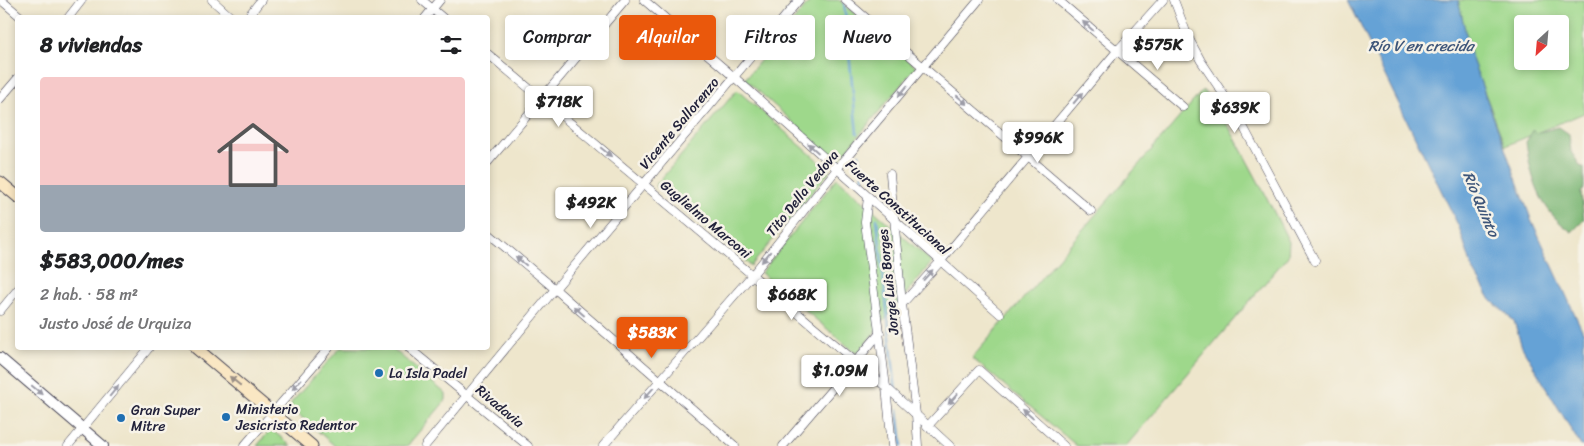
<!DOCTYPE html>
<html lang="es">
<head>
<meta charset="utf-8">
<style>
	:root { --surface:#fff; --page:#f2f2f2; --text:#202124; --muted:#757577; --accent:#ea580c }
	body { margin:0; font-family:Sriracha,sans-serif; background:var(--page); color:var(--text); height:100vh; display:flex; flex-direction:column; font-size:19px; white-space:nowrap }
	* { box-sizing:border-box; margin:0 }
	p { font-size:16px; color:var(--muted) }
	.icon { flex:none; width:28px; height:28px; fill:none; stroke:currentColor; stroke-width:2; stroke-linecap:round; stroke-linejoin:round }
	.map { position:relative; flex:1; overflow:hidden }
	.panel { position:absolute; left:15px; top:15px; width:475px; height:335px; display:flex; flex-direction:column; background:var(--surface); border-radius:5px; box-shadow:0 2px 8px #0003 }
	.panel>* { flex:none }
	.top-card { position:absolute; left:505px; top:15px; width:475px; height:45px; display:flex; gap:10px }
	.needle { width:32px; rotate:206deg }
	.tools { position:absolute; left:1514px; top:15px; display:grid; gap:10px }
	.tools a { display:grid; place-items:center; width:55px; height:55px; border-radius:5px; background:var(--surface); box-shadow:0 2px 8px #0003; font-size:25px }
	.price { position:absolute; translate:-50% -42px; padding:0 11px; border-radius:5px; background:#fff; color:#222; font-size:16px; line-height:32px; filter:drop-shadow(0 1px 2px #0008) }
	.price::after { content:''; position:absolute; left:50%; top:30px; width:15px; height:11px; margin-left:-8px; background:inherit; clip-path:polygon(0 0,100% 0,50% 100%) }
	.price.on { background:var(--accent); color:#fff }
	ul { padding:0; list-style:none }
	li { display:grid; align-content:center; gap:10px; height:265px; padding:0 25px }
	li span { display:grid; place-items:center; height:155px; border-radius:5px; color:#555 }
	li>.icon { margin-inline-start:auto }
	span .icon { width:90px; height:90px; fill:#fffc; stroke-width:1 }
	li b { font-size:21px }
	h2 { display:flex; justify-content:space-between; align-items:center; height:60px; padding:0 25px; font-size:21px }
	.tag { padding:0 18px; border-radius:5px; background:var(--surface); box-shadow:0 2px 8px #0003; font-size:18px; line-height:45px }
	.tag.on { background:var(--accent); color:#fff }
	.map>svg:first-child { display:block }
	.green { fill:#9ed88b; stroke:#607d63; fill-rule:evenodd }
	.forest { fill:#7eb877; stroke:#506d59 }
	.water { fill:#65a2d6; stroke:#446288 }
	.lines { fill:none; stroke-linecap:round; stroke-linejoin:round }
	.stream { stroke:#65a2d6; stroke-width:2.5 }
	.minor-casing { stroke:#413f51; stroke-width:9 }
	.tertiary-casing { stroke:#413f51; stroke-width:12 }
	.secondary-casing { stroke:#413f51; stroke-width:13 }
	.minor { stroke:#fff; stroke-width:8 }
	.tertiary { stroke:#fff; stroke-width:10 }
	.secondary { stroke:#fae7c3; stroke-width:11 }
	.oneway { fill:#9c9ca7 }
	.oneway2 { fill:#998e86 }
	.poi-dot { fill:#1f6fb2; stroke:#f7f3e8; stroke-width:2 }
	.labels { text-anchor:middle; stroke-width:5; stroke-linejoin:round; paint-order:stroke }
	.street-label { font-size:14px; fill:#22223b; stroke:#f7f3e8 }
	.poi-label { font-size:14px; fill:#22223b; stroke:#f7f3e8; text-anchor:start }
	.water-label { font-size:15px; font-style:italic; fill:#3d5579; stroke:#f7f3e8 }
</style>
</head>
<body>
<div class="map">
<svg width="1584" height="446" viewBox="0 0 1584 446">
	<rect width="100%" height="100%" fill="#f7f3e8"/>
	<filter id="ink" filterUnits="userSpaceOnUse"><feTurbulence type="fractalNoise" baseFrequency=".02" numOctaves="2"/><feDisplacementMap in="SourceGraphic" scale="10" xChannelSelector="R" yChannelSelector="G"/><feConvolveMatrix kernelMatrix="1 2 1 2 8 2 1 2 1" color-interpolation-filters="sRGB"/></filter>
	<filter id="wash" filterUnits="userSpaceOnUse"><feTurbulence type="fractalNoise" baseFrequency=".0096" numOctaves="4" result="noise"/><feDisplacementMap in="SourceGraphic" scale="20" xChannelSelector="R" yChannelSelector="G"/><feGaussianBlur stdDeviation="1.12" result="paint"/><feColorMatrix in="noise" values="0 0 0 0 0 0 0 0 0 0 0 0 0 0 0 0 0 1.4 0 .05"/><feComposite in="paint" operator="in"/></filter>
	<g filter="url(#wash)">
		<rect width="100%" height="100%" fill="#eee6cc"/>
		<g class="green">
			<path d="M811,0H839L916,67L837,162L745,79Z"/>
			<path d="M1458,0H1584V113L1505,146L1472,59ZM1522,24H1560V61H1522Z"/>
			<path d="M737,90L830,171L751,266L655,186Z"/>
			<path d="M1203,90L1229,127L1267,198L1289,242L1288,256L1126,446H1077L972,358Z"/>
			<path d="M837,178L932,262L857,354L761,273Z"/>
			<path d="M340,348H392L446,394V400L407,446H335L292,409L291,403Z"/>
			<path d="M271,429L291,446H257Z"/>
		</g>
		<path class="forest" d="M1559,127L1569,134L1571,152L1581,167H1584V188L1581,193L1584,220L1572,232C1540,211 1531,179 1526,142L1534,129L1536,133Z"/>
		<path class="water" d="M1348,0H1458L1472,59L1531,219L1584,334V446H1581L1522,347L1514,321L1491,300L1473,270L1459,227Z"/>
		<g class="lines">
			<g class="stream">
				<path d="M844,3L857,133"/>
				<path d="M859,154L863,179"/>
				<path d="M877,219L896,392"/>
				<path d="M898,410L902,446"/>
			</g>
		</g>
	</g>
	<g filter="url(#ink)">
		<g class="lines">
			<defs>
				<g id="minor">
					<path d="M1,0L22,18"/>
					<path d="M212,0L232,18"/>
					<path d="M422,0L443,18"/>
					<path d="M644,0L734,77L1000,314"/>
					<path d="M845,0L1091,211"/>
					<path d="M1058,0L1183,107"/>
					<path d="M1174,0L1188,37L1201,61L1236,113L1315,261"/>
					<path d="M68,18L82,0"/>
					<path d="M247,18L261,0"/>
					<path d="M425,18L440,0"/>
					<path d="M488,54L886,387L950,446"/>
					<path d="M0,99L18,78"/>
					<path d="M488,162L625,0"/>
					<path d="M890,174L902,304L916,414L918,446"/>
					<path d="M868,197L865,222L886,387L892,446"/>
					<path d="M488,233L555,289L735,446"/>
					<path d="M0,311L18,289"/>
					<path d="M897,313L902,304L940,262L1117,51L1163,0"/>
					<path d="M409,348L528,446"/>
					<path d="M927,427L979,370L1064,446"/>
					<path d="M68,446L149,348"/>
					<path d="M244,446L329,348"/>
					<path d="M425,446L555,289L799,0"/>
					<path d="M603,446L753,274L837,169L979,0"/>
					<path d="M783,446L880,333"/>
				</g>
				<path id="tertiary" d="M0,358L103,446"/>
				<g id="secondary">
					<path d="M0,182L18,197"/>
					<path d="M196,348L312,446"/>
				</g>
			</defs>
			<use href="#minor" class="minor-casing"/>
			<use href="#tertiary" class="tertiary-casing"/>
			<use href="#secondary" class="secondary-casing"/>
			<use href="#minor" class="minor"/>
			<use href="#tertiary" class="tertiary"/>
			<use href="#secondary" class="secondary"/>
		</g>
		<defs><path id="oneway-solid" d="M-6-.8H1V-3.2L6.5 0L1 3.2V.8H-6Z" transform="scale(1.25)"/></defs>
		<g class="oneway">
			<use href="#oneway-solid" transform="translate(1088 26) rotate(-139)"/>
			<use href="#oneway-solid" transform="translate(903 91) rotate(130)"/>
			<use href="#oneway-solid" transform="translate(1078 98) rotate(-50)"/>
			<use href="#oneway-solid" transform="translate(962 100) rotate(40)"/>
			<use href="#oneway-solid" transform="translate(813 148) rotate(-138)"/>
			<use href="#oneway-solid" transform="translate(606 152) rotate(40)"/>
			<use href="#oneway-solid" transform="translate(766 257) rotate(129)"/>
			<use href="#oneway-solid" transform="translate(521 261) rotate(-140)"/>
			<use href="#oneway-solid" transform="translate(928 275) rotate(-48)"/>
			<use href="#oneway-solid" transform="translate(579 311) rotate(-139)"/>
			<use href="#oneway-solid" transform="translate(297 384) rotate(131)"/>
			<use href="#oneway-solid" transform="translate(37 390) rotate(40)"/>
			<use href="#oneway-solid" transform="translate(114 391) rotate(-51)"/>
			<use href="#oneway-solid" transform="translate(649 393) rotate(131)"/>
			<use href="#oneway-solid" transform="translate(953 399) rotate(132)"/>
			<use href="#oneway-solid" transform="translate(1028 414) rotate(-139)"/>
		</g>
		<use class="oneway2" href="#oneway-solid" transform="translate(235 381) rotate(-140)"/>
	</g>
	<g class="poi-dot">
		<circle cx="379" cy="373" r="5"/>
		<circle cx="226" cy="417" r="5"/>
		<circle cx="121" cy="418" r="5"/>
	</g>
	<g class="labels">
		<g class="street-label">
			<text transform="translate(679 123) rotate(-50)" y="5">Vicente Sallorenzo</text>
			<text transform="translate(802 193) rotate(-51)" y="5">Tito Della Vedova</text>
			<text transform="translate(898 207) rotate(42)" y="5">Fuerte Constitucional</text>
			<text transform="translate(706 219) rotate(40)" y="5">Guglielmo Marconi</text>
			<text transform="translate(888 282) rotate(-96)" y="5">Jorge Luis Borges</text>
			<text transform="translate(500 406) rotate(40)" y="5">Rivadavia</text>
		</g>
		<g class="poi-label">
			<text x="389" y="378">La Isla Padel</text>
			<text x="236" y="414">Ministerio<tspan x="236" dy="16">Jesicristo Redentor</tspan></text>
			<text x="131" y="415">Gran Super<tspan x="131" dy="16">Mitre</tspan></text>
		</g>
		<g class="water-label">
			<text x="1421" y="51">Río V en crecida</text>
			<text transform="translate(1481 204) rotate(67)" y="5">Río Quinto</text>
		</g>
	</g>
</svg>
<div class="tools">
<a><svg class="needle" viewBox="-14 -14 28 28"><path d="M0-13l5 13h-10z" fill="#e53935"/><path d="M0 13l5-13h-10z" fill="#757577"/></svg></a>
</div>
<b class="price" style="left:1158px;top:71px">$575K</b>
<b class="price" style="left:559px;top:128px">$718K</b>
<b class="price" style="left:1235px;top:134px">$639K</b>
<b class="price" style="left:1038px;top:164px">$996K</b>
<b class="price" style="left:591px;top:229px">$492K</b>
<b class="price" style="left:792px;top:321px">$668K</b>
<b class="price on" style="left:652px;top:359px">$583K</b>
<b class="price" style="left:840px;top:397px">$1.09M</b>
<div class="top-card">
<a class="tag">Comprar</a>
<a class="tag on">Alquilar</a>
<a class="tag">Filtros</a>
<a class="tag">Nuevo</a>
</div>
<section class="panel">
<h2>8 viviendas<svg class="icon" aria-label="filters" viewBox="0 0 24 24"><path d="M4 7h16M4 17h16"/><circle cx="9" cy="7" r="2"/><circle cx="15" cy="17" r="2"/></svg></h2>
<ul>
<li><span style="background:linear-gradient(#f6c9c9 70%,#9aa5b1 0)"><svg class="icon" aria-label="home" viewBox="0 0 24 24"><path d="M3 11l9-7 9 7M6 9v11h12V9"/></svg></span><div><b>$583,000/mes</b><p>2 hab. · 58 m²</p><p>Justo José de Urquiza</p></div></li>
</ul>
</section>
</div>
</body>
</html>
